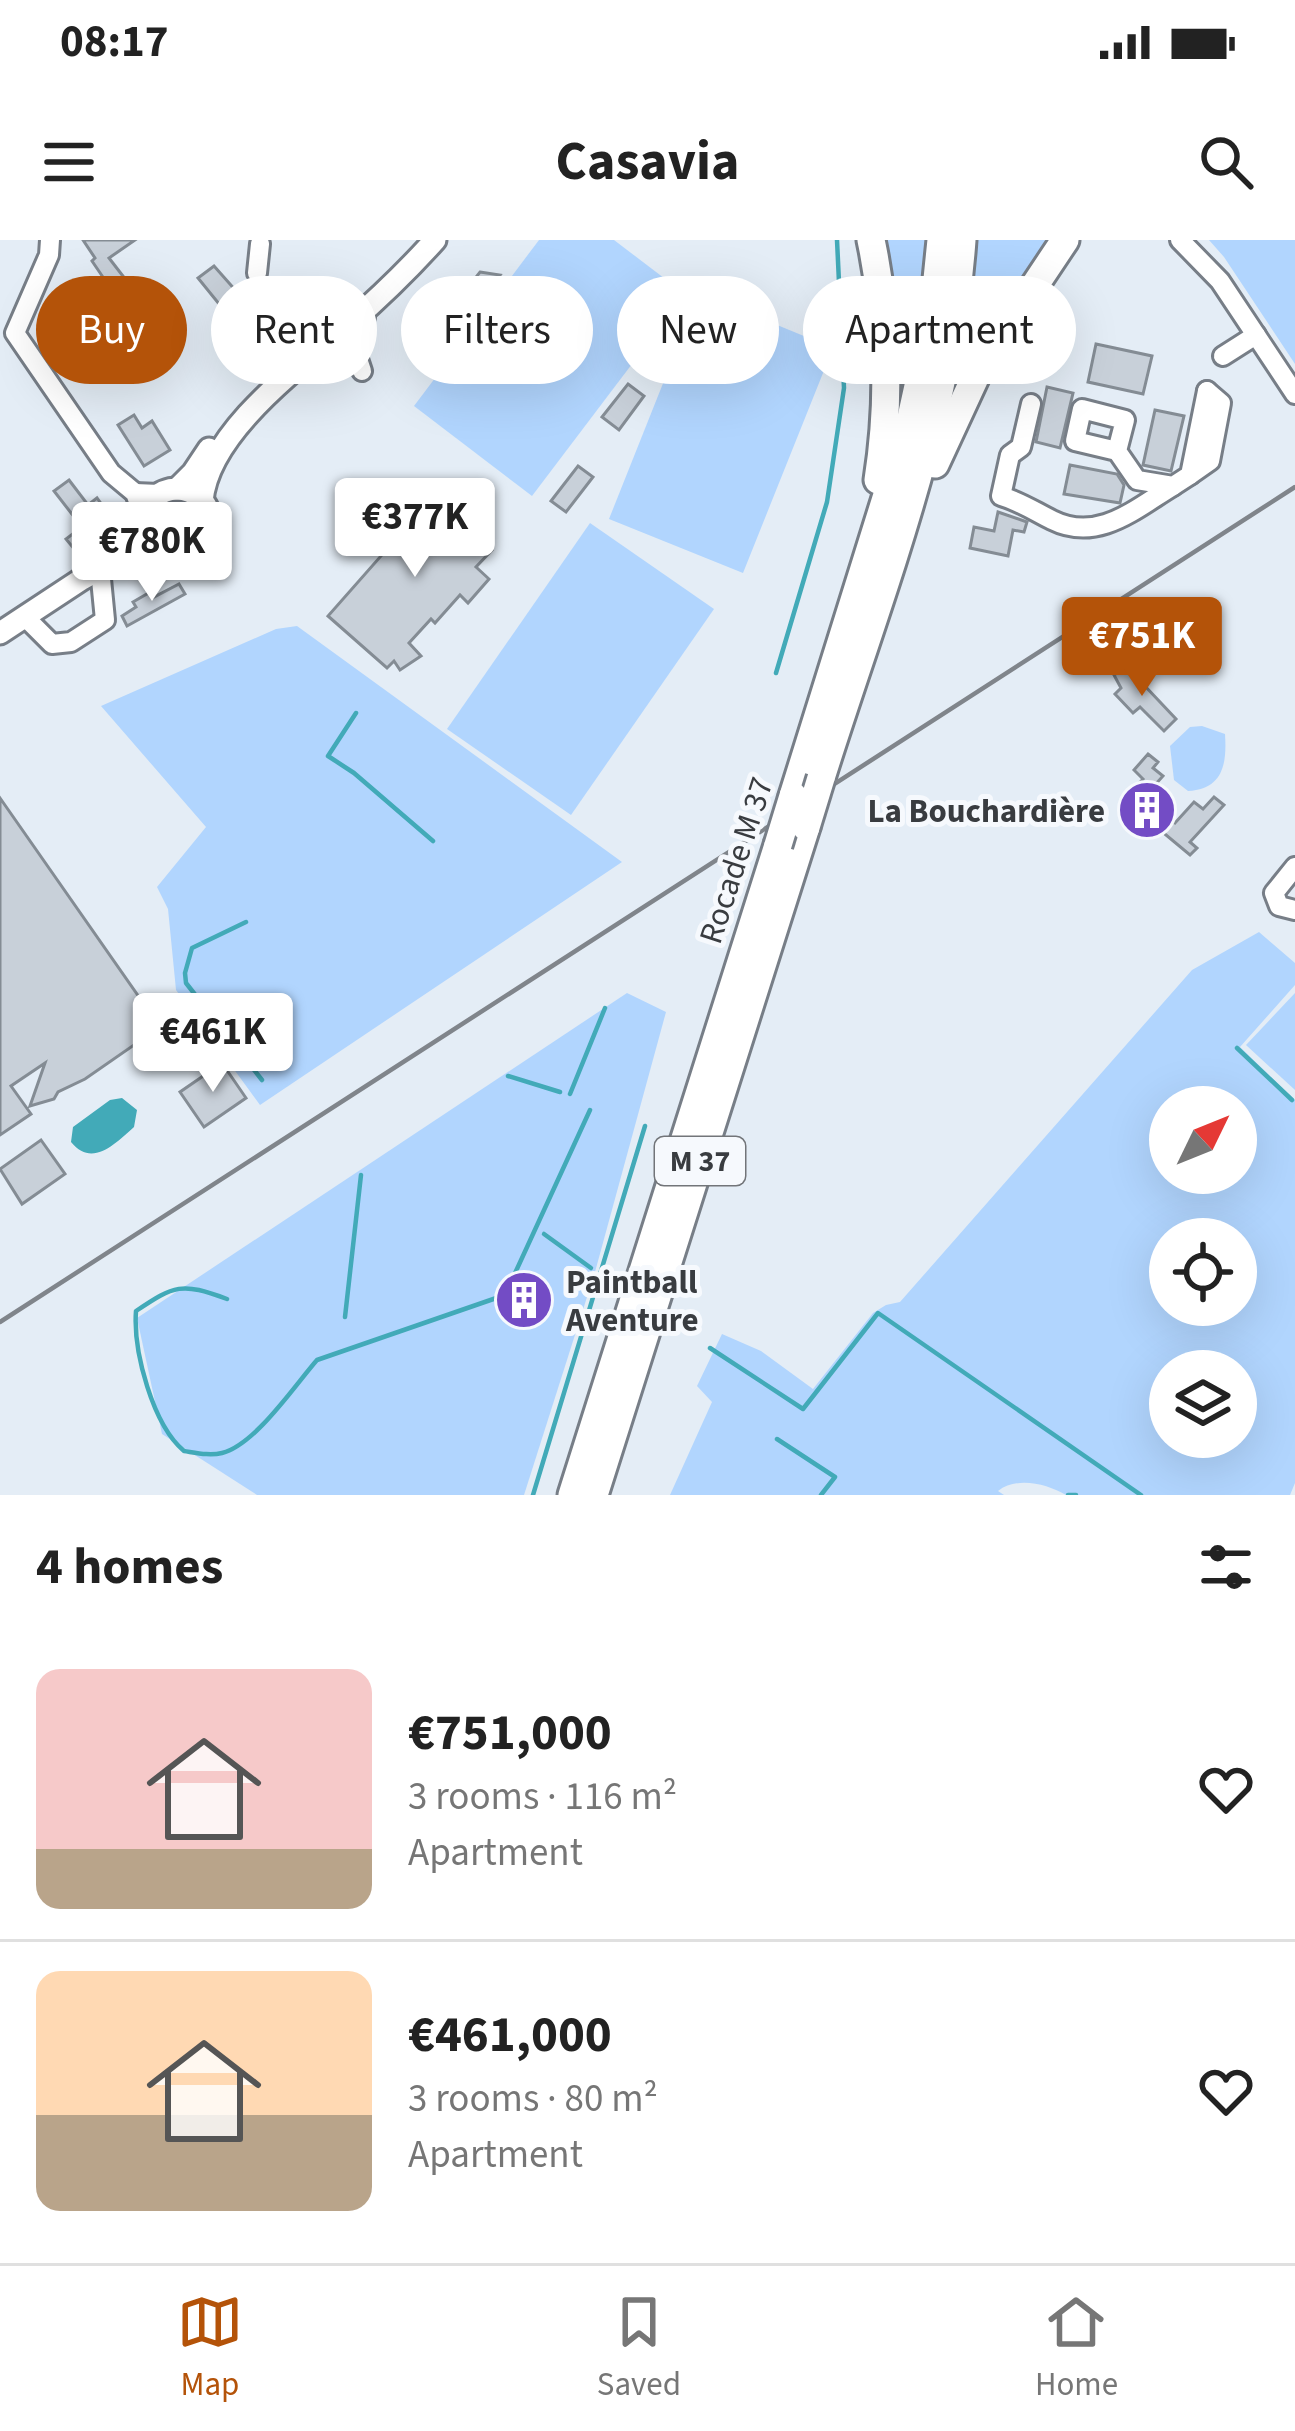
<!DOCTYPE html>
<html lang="en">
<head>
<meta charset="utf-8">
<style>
	:root { --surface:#fff; --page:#f6f6f6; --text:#222; --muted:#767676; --line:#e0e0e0; --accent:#b45309 }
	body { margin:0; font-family:"Source Sans 3",sans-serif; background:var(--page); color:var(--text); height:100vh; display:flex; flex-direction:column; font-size:45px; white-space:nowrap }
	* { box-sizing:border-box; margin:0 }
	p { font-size:39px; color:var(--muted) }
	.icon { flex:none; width:66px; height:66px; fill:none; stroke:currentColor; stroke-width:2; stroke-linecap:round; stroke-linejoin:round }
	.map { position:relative; height:1255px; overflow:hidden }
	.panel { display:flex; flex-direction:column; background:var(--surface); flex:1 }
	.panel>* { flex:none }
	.banner { position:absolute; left:36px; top:36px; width:1224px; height:108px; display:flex; gap:24px }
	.needle { width:78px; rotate:47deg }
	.tools { position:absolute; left:1149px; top:846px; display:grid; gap:24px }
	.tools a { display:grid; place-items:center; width:108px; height:108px; border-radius:50%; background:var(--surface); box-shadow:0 12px 48px #0002; font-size:60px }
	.price { position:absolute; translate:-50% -102px; padding:0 27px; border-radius:12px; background:#fff; color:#222; font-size:39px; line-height:78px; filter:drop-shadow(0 3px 6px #0008) }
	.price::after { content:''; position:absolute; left:50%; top:72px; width:36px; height:27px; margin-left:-18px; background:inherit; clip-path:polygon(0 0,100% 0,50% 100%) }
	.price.active { background:var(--accent); color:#fff }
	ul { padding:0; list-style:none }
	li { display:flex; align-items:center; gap:36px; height:300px; padding:0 36px }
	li+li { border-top:3px solid var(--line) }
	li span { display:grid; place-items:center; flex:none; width:336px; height:240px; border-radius:24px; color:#555 }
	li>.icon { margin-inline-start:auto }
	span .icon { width:144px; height:144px; fill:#fffc; stroke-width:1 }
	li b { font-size:51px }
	h2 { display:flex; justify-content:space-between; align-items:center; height:144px; padding:0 36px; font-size:51px }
	.tag { padding:0 42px; border-radius:54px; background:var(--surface); box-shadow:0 12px 48px #0002; font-size:42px; line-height:108px }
	.tag.active { background:var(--accent); color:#fff }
	.status { display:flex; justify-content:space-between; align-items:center; height:84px; padding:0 60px; background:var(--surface); direction:ltr }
	.status svg { height:33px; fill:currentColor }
	header { display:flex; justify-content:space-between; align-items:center; height:156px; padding:0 36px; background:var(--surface); font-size:54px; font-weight:700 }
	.dock { display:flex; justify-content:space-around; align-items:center; height:168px; border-top:3px solid var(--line); background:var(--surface); font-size:33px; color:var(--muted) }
	.dock a { display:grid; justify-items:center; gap:6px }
	.dock .active { color:var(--accent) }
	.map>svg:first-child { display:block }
	.green { fill:#b1d5fe; fill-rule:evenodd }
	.water { fill:#42aab8 }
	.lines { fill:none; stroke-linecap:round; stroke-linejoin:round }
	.stream { stroke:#42aab8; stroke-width:4.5 }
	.building { fill:#c8d0d9; stroke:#848c94; stroke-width:3 }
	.minor-casing { stroke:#777e87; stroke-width:24 }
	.major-casing { stroke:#777e87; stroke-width:27 }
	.highway-casing { stroke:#777e87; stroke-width:33 }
	.minor { stroke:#fff; stroke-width:18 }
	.major { stroke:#fff; stroke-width:21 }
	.highway { stroke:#fff; stroke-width:27 }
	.rail { stroke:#80858b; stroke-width:4.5 }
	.highway-bridge-casing { stroke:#777e87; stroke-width:33; stroke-linecap:butt }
	.highway-bridge { stroke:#fff; stroke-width:27 }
	.labels { text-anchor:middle; stroke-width:10; stroke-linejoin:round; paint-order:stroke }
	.shield { fill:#f6f9fd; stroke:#727579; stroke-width:3 }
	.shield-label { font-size:30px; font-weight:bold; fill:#393c40 }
	.poi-label { font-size:33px; font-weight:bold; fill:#393c40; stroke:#f6f9fd; text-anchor:end }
	.street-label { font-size:33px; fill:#393c40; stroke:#f6f9fd }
</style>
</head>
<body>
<div class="status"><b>08:17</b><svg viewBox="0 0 49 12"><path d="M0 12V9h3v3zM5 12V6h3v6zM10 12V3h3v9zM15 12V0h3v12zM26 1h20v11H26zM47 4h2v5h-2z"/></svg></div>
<header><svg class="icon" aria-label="menu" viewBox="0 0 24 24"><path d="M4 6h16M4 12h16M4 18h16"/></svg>Casavia<svg class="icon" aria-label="search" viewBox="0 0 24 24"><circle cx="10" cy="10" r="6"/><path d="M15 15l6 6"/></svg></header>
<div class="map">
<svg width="1295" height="1255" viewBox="0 0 1295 1255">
	<rect width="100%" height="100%" fill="#e4edf6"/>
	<g class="green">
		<path d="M539,0H614L685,54L532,256L414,166Z"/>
		<path d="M878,0H927L913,119L893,197Z"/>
		<path d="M974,0H1053C1012,45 982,101 956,156H951L970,54Z"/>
		<path d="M1209,0H1295V124L1224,17Z"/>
		<path d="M699,53L833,108L743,333L609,279Z"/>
		<path d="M590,283L714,369L571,575L447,489Z"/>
		<path d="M297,386L622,622L260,865L176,750L168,669L157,647L206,587L101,466L276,389Z"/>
		<path d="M1202,486L1225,494C1227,524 1223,549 1188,551L1174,540L1170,506L1190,487Z"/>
		<path d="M1259,692L1295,723V745L1240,807L1295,860V1243L1290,1255H1066C1047,1244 1017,1236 998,1251L1004,1255H670L712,1162L697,1146L722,1094L761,1111L813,1149L873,1073L886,1065L900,1062L1192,730ZM1170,867H1236V933H1170ZM1170,999H1236V1065H1170ZM1170,1131H1236V1197H1170Z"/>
		<path d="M627,753L666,772L595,1032L524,1255H257L162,1194L137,1078Z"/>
		<path d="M1295,753V850L1246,805Z"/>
	</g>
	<path class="water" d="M122,858L137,870L134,887C115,904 92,928 71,902L73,887L110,860Z"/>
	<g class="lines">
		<g class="stream">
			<path d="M776,433L827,262L844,148L837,0"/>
			<path d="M356,473L328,516L354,533L433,601"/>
			<path d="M246,682L192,708L185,733L186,743L262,840"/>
			<path d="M1237,808L1292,860"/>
			<path d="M508,836L560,852"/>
			<path d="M570,854L605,768"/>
			<path d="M544,994L591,1028"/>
			<path d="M227,1059C181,1042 175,1045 136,1071C133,1112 153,1185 184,1211C197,1213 210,1216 222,1213C255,1205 295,1145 317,1120L505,1055L590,870"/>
			<path d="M345,1077L361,935"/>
			<path d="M710,1108L803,1169L878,1073L1141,1255"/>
			<path d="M777,1199L835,1237L821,1255"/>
			<path d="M533,1255L645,886"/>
			<path d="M1068,1255H1076"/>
		</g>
	</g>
	<g class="building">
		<path d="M83,0H135L109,18L163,88L150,97L133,73L126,71L92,21L95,18Z"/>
		<path d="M214,26L245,61L240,65L249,76L233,88L220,72L224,70L198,38Z"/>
		<path d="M480,32L500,35L463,83L454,65Z"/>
		<path d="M104,95L113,108L78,137L68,123Z"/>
		<path d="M1096,104L1152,116L1143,154L1088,142Z"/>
		<path d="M628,144L644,156L619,190L602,177Z"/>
		<path d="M1047,147L1073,153L1060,208L1036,202Z"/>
		<path d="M1155,170L1184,176L1171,231L1143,225Z"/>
		<path d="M134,175L142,188L152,181L170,210L144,226L118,185Z"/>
		<path d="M1070,225L1117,234L1124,245L1120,263L1064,254Z"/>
		<path d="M578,226L593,237L566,272L551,261Z"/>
		<path d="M69,240L88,265L97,258L112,279L75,310L66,299L82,287L54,251Z"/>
		<path d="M445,245L459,263L453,268L469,289L475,285L492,310L476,327L489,339L468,363L460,355L435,383L431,379L409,403L421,416L400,430L394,421L387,428L328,376L411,282L402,274L424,249L433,257Z"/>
		<path d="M998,272L1027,282L1024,292L1013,290L1008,316L970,308L974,287L994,291Z"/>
		<path d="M179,344L185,354L127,386L122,376L136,367L133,362L152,351L154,357Z"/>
		<path d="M1127,427L1176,479L1164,491L1140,467L1133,473L1115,454L1121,448L1114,435Z"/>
		<path d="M1148,514L1158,522L1153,528L1163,536L1144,557L1175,583L1194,562L1203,569L1214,557L1224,565L1190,602L1197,608L1190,615L1124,560L1143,539L1134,530Z"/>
		<path d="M0,558L160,787L85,839L58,852L54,859L30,866L45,823L11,846L31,874L0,895Z"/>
		<path d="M222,823L246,858L204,887L180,852Z"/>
		<path d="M41,900L65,934L22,964L0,929Z"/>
	</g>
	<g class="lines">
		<defs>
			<g id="minor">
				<path d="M50,0L49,15L15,93L111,233L135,253L144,278"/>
				<path d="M1180,0L1220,41L1295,154"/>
				<path d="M257,33L260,4"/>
				<path d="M1223,116L1256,95"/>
				<path d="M362,131L351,98L365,77"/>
				<path d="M1031,164L1021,207L1010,215L1001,256C1021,262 1034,271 1052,280C1098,303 1135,269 1173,246"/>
				<path d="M1117,211L1075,201L1082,169L1125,180L1117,211L1137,240L1173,246L1190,235L1207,151"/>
				<path d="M1190,235L1210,221L1221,163L1207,151"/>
				<path d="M135,253L159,254"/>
				<path d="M24,376L52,404L71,402L105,380L100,329"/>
				<path d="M1295,627L1274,653L1279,666L1295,670"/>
			</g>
			<g id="major">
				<circle cx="177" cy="282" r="33"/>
				<path d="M177,249L193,233L209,209"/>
				<path d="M202,261C208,192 300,126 348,85C379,58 408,30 435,0"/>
				<path d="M0,393L82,339L150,301"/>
			</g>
			<g id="highway">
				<path d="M871,0C888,81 891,158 878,240"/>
				<path d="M935,224L979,129L1065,0"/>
				<path d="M821,538C876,363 949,184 962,0"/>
				<path d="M793,556L911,178L933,78L941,0"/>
				<path d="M572,1255L778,605"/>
				<path d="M594,1255L806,587"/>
			</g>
		</defs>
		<use href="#minor" class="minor-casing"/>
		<use href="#major" class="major-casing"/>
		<use href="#highway" class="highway-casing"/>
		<use href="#minor" class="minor"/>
		<use href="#major" class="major"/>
		<use href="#highway" class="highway"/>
		<path class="rail" d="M0,1082L1295,247"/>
		<defs>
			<g id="highway-bridge">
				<path d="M806,587L821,538"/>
				<path d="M778,605L793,556"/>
			</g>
		</defs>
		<use href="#highway-bridge" class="highway-bridge-casing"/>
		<use href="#highway-bridge" class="highway-bridge"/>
	</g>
	<defs>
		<symbol id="building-disc" viewBox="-11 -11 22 22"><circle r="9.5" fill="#734cc5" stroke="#f6f9fd"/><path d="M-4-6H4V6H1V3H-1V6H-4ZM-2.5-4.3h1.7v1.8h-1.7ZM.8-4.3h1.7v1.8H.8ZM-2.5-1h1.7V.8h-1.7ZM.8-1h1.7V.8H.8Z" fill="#fff"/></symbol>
	</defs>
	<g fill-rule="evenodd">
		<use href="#building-disc" x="1114" y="537" width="66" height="66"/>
		<use href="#building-disc" x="491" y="1027" width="66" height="66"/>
	</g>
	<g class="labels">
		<rect class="shield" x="655" y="897" width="90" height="48" rx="9"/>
		<g class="shield-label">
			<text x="700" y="931">M 37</text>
		</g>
		<g class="poi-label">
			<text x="1105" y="582">La Bouchardière</text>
			<text x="566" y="1053" text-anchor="start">Paintball<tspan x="566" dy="38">Aventure</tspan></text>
		</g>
		<g class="street-label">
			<text transform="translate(735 620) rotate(-72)" y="12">Rocade M 37</text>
		</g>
	</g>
</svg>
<div class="tools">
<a><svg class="needle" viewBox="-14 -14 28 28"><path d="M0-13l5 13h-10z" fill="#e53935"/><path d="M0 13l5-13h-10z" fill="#767676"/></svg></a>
<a><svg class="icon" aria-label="locate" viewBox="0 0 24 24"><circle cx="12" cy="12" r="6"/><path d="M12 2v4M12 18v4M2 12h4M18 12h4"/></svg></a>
<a><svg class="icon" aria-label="layers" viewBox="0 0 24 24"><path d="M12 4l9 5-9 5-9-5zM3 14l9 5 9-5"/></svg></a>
</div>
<b class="price" style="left:415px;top:340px">€377K</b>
<b class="price" style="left:152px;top:364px">€780K</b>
<b class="price active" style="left:1142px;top:459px">€751K</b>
<b class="price" style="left:213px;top:855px">€461K</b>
<div class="banner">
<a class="tag active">Buy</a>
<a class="tag">Rent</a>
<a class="tag">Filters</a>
<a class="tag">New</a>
<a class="tag">Apartment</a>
</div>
</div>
<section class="panel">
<h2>4 homes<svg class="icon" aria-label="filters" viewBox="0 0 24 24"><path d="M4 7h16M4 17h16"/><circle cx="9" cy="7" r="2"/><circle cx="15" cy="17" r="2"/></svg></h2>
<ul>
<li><span style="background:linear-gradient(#f6c9c9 75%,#b9a48a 0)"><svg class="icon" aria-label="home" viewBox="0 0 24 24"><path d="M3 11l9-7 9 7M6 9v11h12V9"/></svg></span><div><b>€751,000</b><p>3 rooms · 116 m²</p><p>Apartment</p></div><svg class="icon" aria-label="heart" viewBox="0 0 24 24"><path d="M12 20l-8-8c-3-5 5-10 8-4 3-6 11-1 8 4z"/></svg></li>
<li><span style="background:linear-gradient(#ffd9b3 60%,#b9a48a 0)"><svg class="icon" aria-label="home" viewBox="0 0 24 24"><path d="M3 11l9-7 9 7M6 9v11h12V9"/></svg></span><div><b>€461,000</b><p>3 rooms · 80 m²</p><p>Apartment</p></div><svg class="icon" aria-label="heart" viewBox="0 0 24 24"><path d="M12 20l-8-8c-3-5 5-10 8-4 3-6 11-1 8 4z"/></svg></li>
</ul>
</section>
<nav class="dock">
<a class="active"><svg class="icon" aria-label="map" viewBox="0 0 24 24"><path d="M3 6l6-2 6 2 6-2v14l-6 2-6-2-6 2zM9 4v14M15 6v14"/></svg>Map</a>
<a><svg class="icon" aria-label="saved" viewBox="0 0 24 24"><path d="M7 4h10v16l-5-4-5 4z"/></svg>Saved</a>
<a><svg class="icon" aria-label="home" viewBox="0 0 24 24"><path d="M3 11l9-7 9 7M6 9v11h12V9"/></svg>Home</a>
</nav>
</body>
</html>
